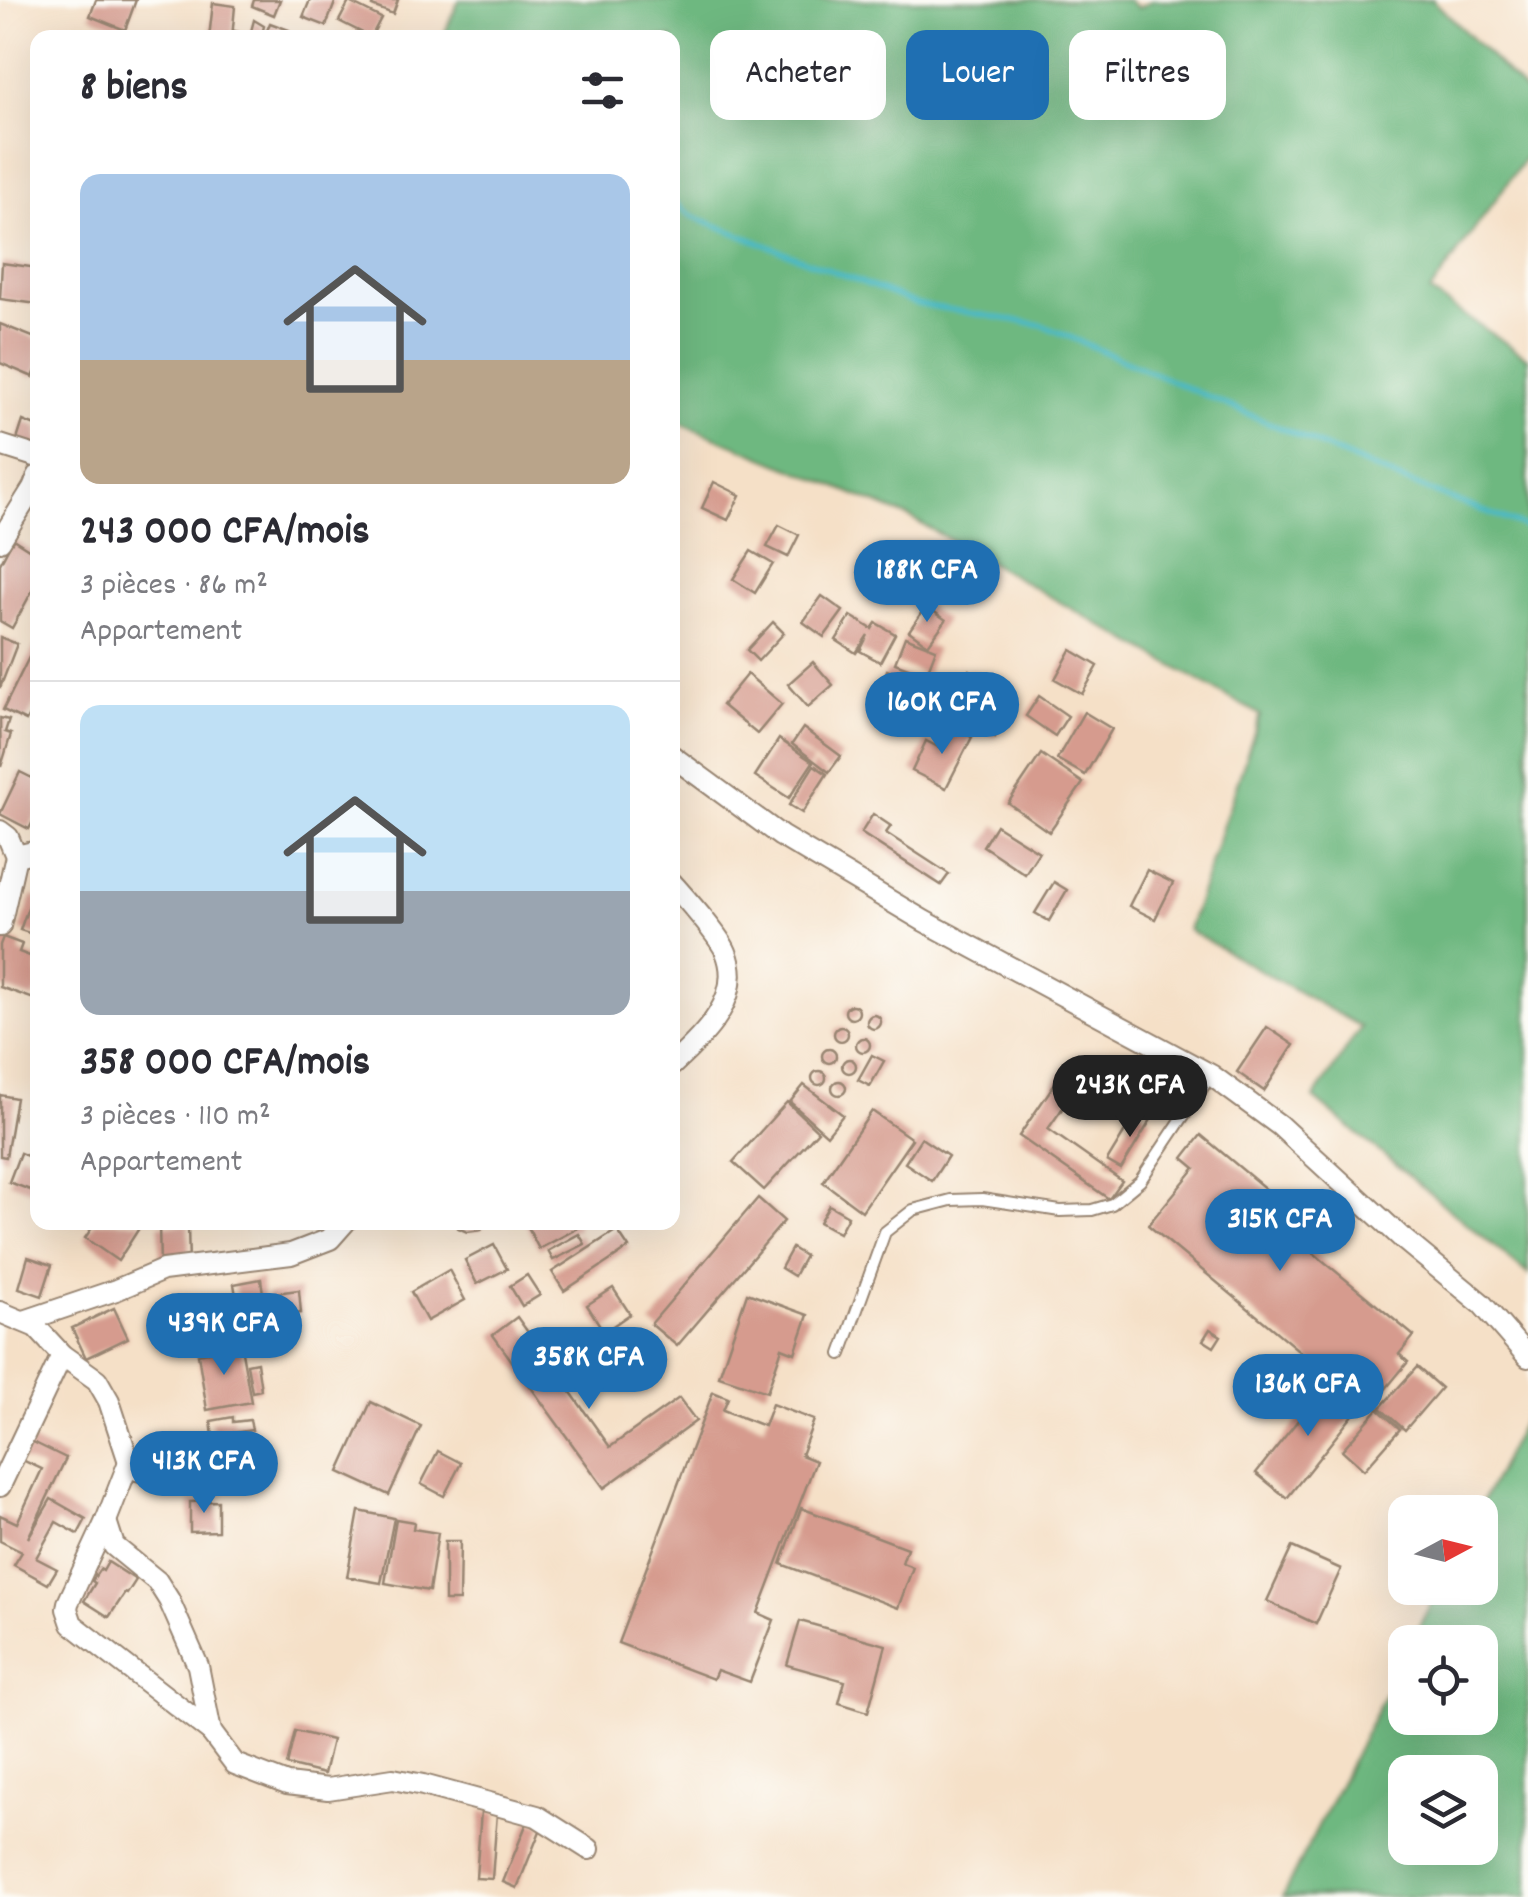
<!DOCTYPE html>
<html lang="fr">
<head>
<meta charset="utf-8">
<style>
	:root { --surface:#fff; --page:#f7f7f7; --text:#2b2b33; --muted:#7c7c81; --line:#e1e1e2; --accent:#1f6fb2 }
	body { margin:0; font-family:Dekko,sans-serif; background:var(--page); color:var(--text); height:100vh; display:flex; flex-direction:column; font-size:38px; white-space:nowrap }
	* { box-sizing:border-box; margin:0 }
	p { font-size:32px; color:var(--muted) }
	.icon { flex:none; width:55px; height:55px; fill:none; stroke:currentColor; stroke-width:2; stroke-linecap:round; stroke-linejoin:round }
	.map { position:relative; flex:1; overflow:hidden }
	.sheet { position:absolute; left:30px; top:30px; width:650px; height:1200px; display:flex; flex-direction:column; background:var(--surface); border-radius:20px; box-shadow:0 10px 40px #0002 }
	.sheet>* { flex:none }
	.guide { position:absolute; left:710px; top:30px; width:668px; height:90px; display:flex; gap:20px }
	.needle { width:65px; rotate:83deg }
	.tools { position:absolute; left:1388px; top:1495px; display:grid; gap:20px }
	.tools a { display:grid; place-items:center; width:110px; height:110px; border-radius:20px; background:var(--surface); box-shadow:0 10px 40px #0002; font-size:50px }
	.price { position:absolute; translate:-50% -85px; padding:0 22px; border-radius:35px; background:var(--accent); color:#fff; font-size:32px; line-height:65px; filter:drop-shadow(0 2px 5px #0008) }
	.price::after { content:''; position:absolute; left:50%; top:60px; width:30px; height:22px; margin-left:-15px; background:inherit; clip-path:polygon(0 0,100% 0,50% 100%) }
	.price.selected { background:#222; color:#fff }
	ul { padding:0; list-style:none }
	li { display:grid; align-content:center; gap:20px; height:530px; padding:0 50px }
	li+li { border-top:2px solid var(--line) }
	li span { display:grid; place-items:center; height:310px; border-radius:20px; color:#555 }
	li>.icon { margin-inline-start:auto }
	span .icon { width:180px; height:180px; fill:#fffc; stroke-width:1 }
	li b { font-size:42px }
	h2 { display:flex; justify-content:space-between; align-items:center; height:120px; padding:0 50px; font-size:42px }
	.chip { padding:0 35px; border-radius:20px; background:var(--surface); box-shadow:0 10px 40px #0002; font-size:35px; line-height:90px }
	.chip.selected { background:var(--accent); color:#fff }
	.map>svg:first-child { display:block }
	.forest { fill:#6eb880; stroke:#54714f; stroke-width:2.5; fill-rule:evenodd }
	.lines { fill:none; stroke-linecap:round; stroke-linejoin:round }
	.stream { stroke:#4cbac6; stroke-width:5 }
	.building { fill:#d69b8e }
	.service-casing { stroke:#988572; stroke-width:14 }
	.minor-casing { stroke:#988572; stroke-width:24 }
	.service { stroke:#fff; stroke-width:10 }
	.minor { stroke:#fff; stroke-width:20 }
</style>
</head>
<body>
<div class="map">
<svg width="1528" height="1897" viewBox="0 0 1528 1897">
	<rect width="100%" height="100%" fill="#fdfcf7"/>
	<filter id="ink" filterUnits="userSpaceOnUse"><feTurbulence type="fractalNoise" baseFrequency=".01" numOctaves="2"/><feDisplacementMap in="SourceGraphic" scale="20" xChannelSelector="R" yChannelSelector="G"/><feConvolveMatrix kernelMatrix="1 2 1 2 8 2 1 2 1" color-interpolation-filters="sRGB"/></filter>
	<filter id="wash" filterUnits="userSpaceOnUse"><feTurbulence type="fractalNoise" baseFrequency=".0048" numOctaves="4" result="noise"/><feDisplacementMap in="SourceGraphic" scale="40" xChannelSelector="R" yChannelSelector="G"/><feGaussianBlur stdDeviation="2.25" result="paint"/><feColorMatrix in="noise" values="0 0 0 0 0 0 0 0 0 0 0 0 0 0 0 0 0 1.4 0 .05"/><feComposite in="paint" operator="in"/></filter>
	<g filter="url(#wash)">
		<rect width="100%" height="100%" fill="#f5e0c7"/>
		<g class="forest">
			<path d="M459,0H1128L1138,8L1152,0H1433L1528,94V154L1430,292L1528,358V1274L1314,1098L1361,1027L1188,930L1260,715L909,517L673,420L672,38L443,37Z"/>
			<path d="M1528,1411V1897H1282L1405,1655V1718H1480V1642H1411L1439,1588H1480V1512H1477ZM1405,1772H1480V1848H1405Z"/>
		</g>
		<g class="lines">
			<path class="stream" d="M672,201L692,216L917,304L1042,325L1394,477L1528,528"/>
		</g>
		<g id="blocks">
			<g class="building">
				<path d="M96,0H136L125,30L90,16Z"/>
				<path d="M254,0H280L274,15L252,6Z"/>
				<path d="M310,0H336L326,26L303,17Z"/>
				<path d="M374,0H398L393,14L372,6Z"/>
				<path d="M349,2L381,18L371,37L339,21Z"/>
				<path d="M213,3L235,6L232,38H209Z"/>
				<path d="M254,20L264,26L261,38H233L235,31L250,35Z"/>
				<path d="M270,23L289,30L286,38H264Z"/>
				<path d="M2,263L38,268V304L0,299Z"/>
				<path d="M0,324L38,339V366L33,377L0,363Z"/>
				<path d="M23,421L38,427V449L16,443Z"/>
				<path d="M714,482L740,495L728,520L702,508Z"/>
				<path d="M779,525L799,535L788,557L767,547Z"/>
				<path d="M13,539L38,555V580L12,628L0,621V564Z"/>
				<path d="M751,551L773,564L755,593L733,579Z"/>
				<path d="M822,596L843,611L824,637L803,622Z"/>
				<path d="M926,606L946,620L928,645L909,631Z"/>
				<path d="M851,616L872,629L876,623L895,634L880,662L860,651L868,635L856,653L836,640Z"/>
				<path d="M773,622L784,633L758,661L747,650Z"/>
				<path d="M0,637L17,644L0,688Z"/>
				<path d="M905,637L936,649L926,675L895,663Z"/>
				<path d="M38,639V697L26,721L3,710Z"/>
				<path d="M1071,650L1098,666L1082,694L1055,679Z"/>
				<path d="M813,662L833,685L808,707L788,684Z"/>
				<path d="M887,670L929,685L921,706L880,690Z"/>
				<path d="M970,670L997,686L984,711L956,695Z"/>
				<path d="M747,674L782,704L757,734L722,705Z"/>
				<path d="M1039,696L1068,716L1055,736L1026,716Z"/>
				<path d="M990,705L1007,714L995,737L978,728Z"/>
				<path d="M1084,712L1112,729L1085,775L1057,759Z"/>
				<path d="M0,718L9,720L5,732L11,734L1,767Z"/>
				<path d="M949,726L972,737L946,788L912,771L926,741L938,747Z"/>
				<path d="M803,728L841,756L829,772L792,744Z"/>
				<path d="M779,739L813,762L789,798L755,776Z"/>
				<path d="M1041,754L1083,783L1049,832L1008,803Z"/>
				<path d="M814,765L827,774L802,813L789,805Z"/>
				<path d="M20,772L38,781V812L29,829L0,814Z"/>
				<path d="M873,814L891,826L886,833L949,874L941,885L861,833Z"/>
				<path d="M996,825L1039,852L1025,874L983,846Z"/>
				<path d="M1147,870L1173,883L1155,919L1129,906Z"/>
				<path d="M1054,882L1067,890L1049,921L1035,913Z"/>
				<path d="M32,896L38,898V936L20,930Z"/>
				<path d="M3,937L22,944L19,952L38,959V989L34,999L0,987V945Z"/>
				<circle cx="852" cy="1012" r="7"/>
				<circle cx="874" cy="1022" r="7"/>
				<circle cx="841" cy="1034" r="7"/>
				<path d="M1267,1027L1294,1045L1264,1091L1237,1072Z"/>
				<circle cx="863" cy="1045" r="7"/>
				<circle cx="829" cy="1056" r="7"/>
				<path d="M872,1055L884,1061L870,1086L858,1080Z"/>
				<circle cx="849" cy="1066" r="7"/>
				<path d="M1068,1064L1085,1076L1048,1129L1122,1181L1109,1199L1019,1136Z"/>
				<circle cx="819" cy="1078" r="7"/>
				<circle cx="839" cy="1088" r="7"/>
				<path d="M804,1085L843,1115L827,1135L790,1102Z"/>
				<path d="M0,1095L16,1098L6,1157L0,1156Z"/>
				<path d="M787,1102L818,1131L764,1190L733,1162Z"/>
				<path d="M1138,1110L1152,1118L1121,1169L1107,1161Z"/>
				<path d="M872,1111L912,1139L862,1211L823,1182Z"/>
				<path d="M1201,1135L1304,1221L1293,1236L1414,1336L1399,1354L1408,1362L1369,1409L1148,1225L1195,1168L1183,1158Z"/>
				<path d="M921,1138L948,1156L932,1181L905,1163Z"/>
				<path d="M38,1145V1193L9,1182L20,1153L32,1158Z"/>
				<path d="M758,1198L784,1221L677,1346L651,1324Z"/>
				<path d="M829,1205L848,1216L839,1233L819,1222Z"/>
				<path d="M96,1222H143L118,1261L85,1238Z"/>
				<path d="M457,1222H485L481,1230L467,1232L458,1228Z"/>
				<path d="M525,1222H575L578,1228L539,1249Z"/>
				<path d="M159,1225H188L189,1265H160Z"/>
				<path d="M617,1230L629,1248L564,1291L552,1272Z"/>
				<path d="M579,1234L585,1244L553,1260L548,1251Z"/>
				<path d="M494,1245L507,1269L477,1284L465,1260Z"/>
				<path d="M792,1248L805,1256L794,1276L781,1268Z"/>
				<path d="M28,1257L52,1265L42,1296L19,1288Z"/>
				<path d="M449,1270L465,1300L427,1321L411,1292Z"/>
				<path d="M527,1275L540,1295L522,1306L510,1286Z"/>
				<path d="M261,1279L266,1315L240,1319L234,1284Z"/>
				<path d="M613,1288L630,1314L604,1332L587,1305Z"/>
				<path d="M299,1290L301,1313L269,1316L267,1294Z"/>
				<path d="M747,1293L808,1315L795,1353L782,1348L767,1392L719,1376Z"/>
				<path d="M114,1308L128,1338L86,1358L72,1328Z"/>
				<path d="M517,1317L610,1447L679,1398L696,1421L604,1488L493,1335Z"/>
				<path d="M271,1320L274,1336L259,1338L256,1322Z"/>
				<path d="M1210,1329L1221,1336L1214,1347L1203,1340Z"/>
				<path d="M241,1346L251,1402L207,1410L198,1354Z"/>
				<path d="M257,1362L261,1390L252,1392L247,1364Z"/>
				<path d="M1417,1367L1441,1388L1405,1430L1380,1408Z"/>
				<path d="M1330,1380L1361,1405L1287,1498L1256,1473Z"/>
				<path d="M713,1392L728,1398L723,1410L764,1426L772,1404L814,1420L801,1455L816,1461L758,1613L774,1620L750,1682L717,1670L713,1679L618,1643Z"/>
				<path d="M371,1402L421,1426L389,1495L339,1472Z"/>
				<path d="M1378,1409L1400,1429L1364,1470L1342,1450Z"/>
				<path d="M233,1417V1422L250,1420L252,1430L213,1436L211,1421Z"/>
				<path d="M31,1441L66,1458L28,1538L51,1499L86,1519L78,1534L56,1522L36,1558L57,1569L48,1584L14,1565L22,1552L0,1541V1515L17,1523L42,1469L22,1460Z"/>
				<path d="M438,1451L461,1463L444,1496L421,1484Z"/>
				<path d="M216,1458L218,1473L186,1477L184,1463Z"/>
				<path d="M268,1458L269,1472L221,1478L219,1464Z"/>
				<path d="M218,1501V1531L190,1532V1502Z"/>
				<path d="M801,1508L907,1548L902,1563L913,1567L898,1608L781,1564Z"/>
				<path d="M359,1511L394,1518L381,1583L347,1577Z"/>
				<path d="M396,1519L414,1522L413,1529L438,1533L429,1591L385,1583Z"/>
				<path d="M445,1541H460L459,1601H445Z"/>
				<path d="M1292,1547L1341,1569L1316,1624L1267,1601Z"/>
				<path d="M108,1562L136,1580L127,1594L125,1593L109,1617L84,1601L95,1583L92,1581L100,1569L103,1571Z"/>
				<path d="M800,1621L886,1645L868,1712L839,1703L845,1681L787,1665Z"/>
				<path d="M295,1731L332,1740L324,1774L287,1765Z"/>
				<path d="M481,1811L497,1813L492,1879L476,1878Z"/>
				<path d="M528,1820L542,1826L517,1888L503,1882Z"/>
			</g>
		</g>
	</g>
	<g filter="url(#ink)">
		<use href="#blocks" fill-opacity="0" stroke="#988572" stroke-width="2.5"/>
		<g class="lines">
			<defs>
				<path id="service" d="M841,1354L885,1232L913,1210L951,1200L982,1199L1060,1211L1092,1210L1112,1204L1140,1181L1211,1075"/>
				<g id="minor">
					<path d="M0,445L38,457"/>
					<path d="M0,541L33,488L38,476"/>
					<path d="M672,756L781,836L924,921L1211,1075L1279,1125L1402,1238L1482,1304L1528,1357"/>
					<path d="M0,831L8,837L16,856L0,926"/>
					<path d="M16,856L38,851"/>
					<path d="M672,883C686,899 719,935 726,952C745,997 703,1037 672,1065"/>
					<path d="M0,1312L36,1327L62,1355L97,1380L109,1401L129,1462L137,1470L154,1474L179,1473"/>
					<path d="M24,1321L116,1290L163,1270L291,1254L330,1239L345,1222"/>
					<path d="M129,1462L106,1521L68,1603L67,1609L72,1624L211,1732L235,1764L287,1784L328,1789L393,1779L423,1785L537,1816L589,1849"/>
					<path d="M0,1486L62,1355"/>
					<path d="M106,1521L114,1546L157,1581L169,1600L198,1666L211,1732"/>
				</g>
			</defs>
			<use href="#service" class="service-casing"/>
			<use href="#minor" class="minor-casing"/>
			<use href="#service" class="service"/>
			<use href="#minor" class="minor"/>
		</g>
	</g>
</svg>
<div class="tools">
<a><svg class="needle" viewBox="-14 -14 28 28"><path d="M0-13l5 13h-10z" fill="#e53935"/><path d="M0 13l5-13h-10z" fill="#7c7c81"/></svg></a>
<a><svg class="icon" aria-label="locate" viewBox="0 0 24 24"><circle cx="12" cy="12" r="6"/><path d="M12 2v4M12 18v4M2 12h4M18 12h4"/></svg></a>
<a><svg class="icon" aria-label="layers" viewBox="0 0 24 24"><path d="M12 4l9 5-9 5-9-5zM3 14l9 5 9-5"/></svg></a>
</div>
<b class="price" style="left:927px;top:625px">188K CFA</b>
<b class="price" style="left:942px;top:757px">160K CFA</b>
<b class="price selected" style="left:1130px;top:1140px">243K CFA</b>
<b class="price" style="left:1280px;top:1274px">315K CFA</b>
<b class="price" style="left:224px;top:1378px">439K CFA</b>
<b class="price" style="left:589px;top:1412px">358K CFA</b>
<b class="price" style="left:1308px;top:1439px">136K CFA</b>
<b class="price" style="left:204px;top:1516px">413K CFA</b>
<div class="guide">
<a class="chip">Acheter</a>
<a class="chip selected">Louer</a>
<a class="chip">Filtres</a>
</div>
<section class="sheet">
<h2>8 biens<svg class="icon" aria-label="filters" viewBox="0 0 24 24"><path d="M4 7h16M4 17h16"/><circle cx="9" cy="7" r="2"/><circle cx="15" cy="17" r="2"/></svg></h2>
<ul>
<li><span style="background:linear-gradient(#a9c7e8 60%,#b9a48a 0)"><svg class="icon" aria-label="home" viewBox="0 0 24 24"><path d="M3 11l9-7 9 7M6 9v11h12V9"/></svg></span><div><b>243 000 CFA/mois</b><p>3 pièces · 86 m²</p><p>Appartement</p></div></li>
<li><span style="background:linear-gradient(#bfe0f5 60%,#9aa5b1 0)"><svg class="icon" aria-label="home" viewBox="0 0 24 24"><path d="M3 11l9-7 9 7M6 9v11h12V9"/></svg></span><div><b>358 000 CFA/mois</b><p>3 pièces · 110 m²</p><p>Appartement</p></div></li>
</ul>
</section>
</div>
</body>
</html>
